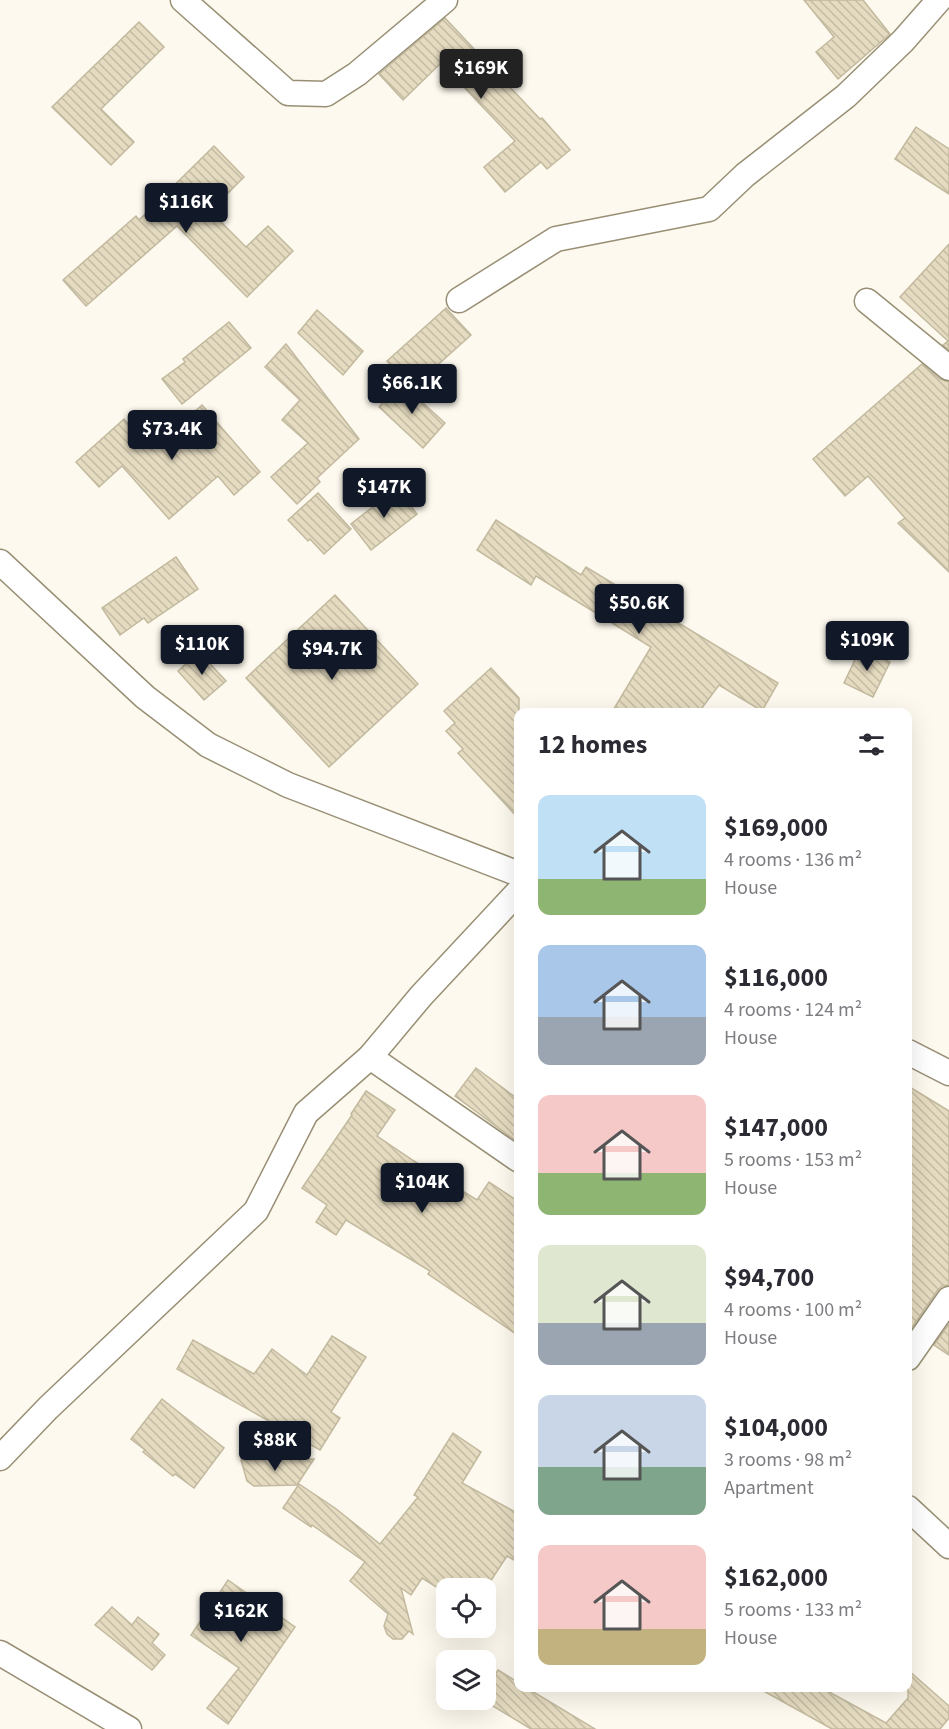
<!DOCTYPE html>
<html lang="en">
<head>
<meta charset="utf-8">
<style>
	:root { --surface:#fff; --page:#f7f7f7; --text:#2b2b33; --muted:#7c7c81; --accent:#111827 }
	body { margin:0; font-family:"Source Sans 3",sans-serif; background:var(--page); color:var(--text); height:100vh; display:flex; flex-direction:column; font-size:22px; white-space:nowrap }
	* { box-sizing:border-box; margin:0 }
	p { font-size:20px; color:var(--muted) }
	.icon { flex:none; width:33px; height:33px; fill:none; stroke:currentColor; stroke-width:2; stroke-linecap:round; stroke-linejoin:round }
	.map { position:relative; flex:1; overflow:hidden }
	.side { position:absolute; left:514px; top:708px; width:398px; height:984px; display:flex; flex-direction:column; background:var(--surface); border-radius:12px; box-shadow:0 6px 24px #0002 }
	.side>* { flex:none }
	.tools { position:absolute; left:436px; top:1578px; display:grid; gap:12px }
	.tools a { display:grid; place-items:center; width:60px; height:60px; border-radius:12px; background:var(--surface); box-shadow:0 6px 24px #0002; font-size:30px }
	.price { position:absolute; translate:-50% -51px; padding:0 14px; border-radius:6px; background:var(--accent); color:#fff; font-size:20px; line-height:39px; filter:drop-shadow(0 2px 3px #0008) }
	.price::after { content:''; position:absolute; left:50%; top:36px; width:18px; height:14px; margin-left:-9px; background:inherit; clip-path:polygon(0 0,100% 0,50% 100%) }
	.price.on { background:#222; color:#fff }
	ul { padding:0; list-style:none }
	li { display:flex; align-items:center; gap:18px; height:150px; padding:0 24px }
	li span { display:grid; place-items:center; flex:none; width:168px; height:120px; border-radius:12px; color:#555 }
	li>.icon { margin-inline-start:auto }
	span .icon { width:72px; height:72px; fill:#fffc; stroke-width:1 }
	li b { font-size:26px }
	h2 { display:flex; justify-content:space-between; align-items:center; height:72px; padding:0 24px; font-size:26px }
	.map>svg:first-child { display:block }
	.building { fill:url(#building-back-hatch); stroke:#c2b99e; stroke-width:1.5 }
	.lines { fill:none; stroke-linecap:round; stroke-linejoin:round }
	.minor-casing { stroke:#988f75; stroke-width:27 }
	.minor { stroke:#fff; stroke-width:24 }
</style>
</head>
<body>
<div class="map">
<svg width="949" height="1729" viewBox="0 0 949 1729">
	<defs>
		<pattern id="building-back-hatch" width="6" height="6" patternUnits="userSpaceOnUse" patternTransform="scale(1.5)"><rect width="6" height="6" fill="#e5dbc0"/><path d="M-1 5l2 2M0 0l6 6M5-1l2 2" fill="none" stroke="#c4bca4"/></pattern>
	</defs>
	<rect width="100%" height="100%" fill="#fdf9ee"/>
	<g class="building">
		<path d="M804,0H863L890,34L838,79L816,52L834,37Z"/>
		<path d="M445,18L540,119L542,118L570,150L547,169L541,162L505,192L484,167L515,141L441,63L403,100L379,74Z"/>
		<path d="M139,22L164,47L101,109L134,142L111,165L52,107Z"/>
		<path d="M916,127L949,149V194L895,159Z"/>
		<path d="M214,146L244,177L210,211L246,247L268,226L293,251L247,297L177,226L86,306L63,280L136,216L139,220Z"/>
		<path d="M949,244V350L943,345L948,341L900,297Z"/>
		<path d="M446,308L471,335L412,388L387,361Z"/>
		<path d="M317,310L363,351L343,375L298,333Z"/>
		<path d="M229,322L251,348L182,404L162,379L185,362L183,359Z"/>
		<path d="M286,344L359,439L317,478L320,482L297,504L271,477L308,443L282,420L300,400L265,367Z"/>
		<path d="M922,364L940,379L949,382V572L898,523L905,518L868,476L845,496L813,459Z"/>
		<path d="M401,383L445,423L423,448L379,407Z"/>
		<path d="M202,405L260,472L234,495L218,476L169,519L122,466L99,487L76,462L124,419L151,450Z"/>
		<path d="M397,488L417,514L371,550L351,524Z"/>
		<path d="M318,493L351,529L324,554L310,539L308,541L288,520Z"/>
		<path d="M496,520L581,575L586,567L778,683L762,711L719,685L699,712H612L651,647L536,576L531,585L477,550Z"/>
		<path d="M176,557L198,589L148,623L144,618L120,635L102,608Z"/>
		<path d="M335,595L418,684L329,767L246,678Z"/>
		<path d="M861,647L890,662L873,697L844,683Z"/>
		<path d="M199,652L226,681L204,700L178,671Z"/>
		<path d="M491,668L519,698V819L458,753L463,749L446,731L455,723L444,711Z"/>
		<path d="M476,1068L519,1100V1143L455,1096Z"/>
		<path d="M908,1086L949,1111V1285L942,1286L937,1291L911,1329L908,1327Z"/>
		<path d="M366,1091L395,1110L377,1136L414,1161L477,1200L489,1182L519,1202V1336L428,1274L430,1271L346,1220L336,1235L316,1222L327,1205L302,1188L352,1115L351,1114Z"/>
		<path d="M949,1324V1355L934,1345Z"/>
		<path d="M332,1336L366,1357L331,1412L340,1418L320,1450L177,1369L193,1340L254,1374L272,1349L307,1375Z"/>
		<path d="M162,1399L224,1448L194,1488L175,1474L173,1476L143,1452L145,1450L131,1439Z"/>
		<path d="M453,1433L481,1452L462,1483L519,1514V1563L507,1556L486,1588H438L422,1578L411,1595L401,1588L413,1634L409,1631L402,1639H393L387,1634L384,1626L388,1614L350,1581L365,1562L312,1525L311,1527L283,1508L299,1484L335,1508L380,1544L418,1497L414,1495Z"/>
		<path d="M314,1459L297,1485L254,1486L247,1481L241,1460Z"/>
		<path d="M228,1580L295,1627L228,1724L207,1708L239,1668L191,1635Z"/>
		<path d="M112,1607L132,1625L138,1617L159,1634L152,1643L165,1655L152,1670L95,1625Z"/>
		<path d="M498,1670L519,1683V1688H527L595,1729H531L483,1700H486V1689Z"/>
		<path d="M908,1670L949,1706V1718L940,1729H832L758,1688H822L886,1723L908,1698Z"/>
	</g>
	<g class="lines">
		<defs>
			<g id="minor">
				<path d="M183,0L288,93L326,94L357,74L445,0"/>
				<path d="M459,300L556,239L709,209L745,175L846,96L903,41L939,0"/>
				<path d="M867,301L949,368"/>
				<path d="M0,562L145,697L208,745L288,785L519,874"/>
				<path d="M908,1052L949,1073"/>
				<path d="M370,1057L519,1160"/>
				<path d="M908,1358L949,1299"/>
				<path d="M0,1458L48,1408L256,1211L306,1113L370,1057L421,996L519,891"/>
				<path d="M908,1508L949,1546"/>
				<path d="M0,1653L129,1729"/>
			</g>
		</defs>
		<use href="#minor" class="minor-casing"/>
		<use href="#minor" class="minor"/>
	</g>
</svg>
<div class="tools">
<a><svg class="icon" aria-label="locate" viewBox="0 0 24 24"><circle cx="12" cy="12" r="6"/><path d="M12 2v4M12 18v4M2 12h4M18 12h4"/></svg></a>
<a><svg class="icon" aria-label="layers" viewBox="0 0 24 24"><path d="M12 4l9 5-9 5-9-5zM3 14l9 5 9-5"/></svg></a>
</div>
<b class="price on" style="left:481px;top:100px">$169K</b>
<b class="price" style="left:186px;top:234px">$116K</b>
<b class="price" style="left:412px;top:415px">$66.1K</b>
<b class="price" style="left:172px;top:461px">$73.4K</b>
<b class="price" style="left:384px;top:519px">$147K</b>
<b class="price" style="left:639px;top:635px">$50.6K</b>
<b class="price" style="left:867px;top:672px">$109K</b>
<b class="price" style="left:202px;top:676px">$110K</b>
<b class="price" style="left:332px;top:681px">$94.7K</b>
<b class="price" style="left:422px;top:1214px">$104K</b>
<b class="price" style="left:275px;top:1472px">$88K</b>
<b class="price" style="left:241px;top:1643px">$162K</b>
<section class="side">
<h2>12 homes<svg class="icon" aria-label="filters" viewBox="0 0 24 24"><path d="M4 7h16M4 17h16"/><circle cx="9" cy="7" r="2"/><circle cx="15" cy="17" r="2"/></svg></h2>
<ul>
<li><span style="background:linear-gradient(#bfe0f5 70%,#8fb573 0)"><svg class="icon" aria-label="home" viewBox="0 0 24 24"><path d="M3 11l9-7 9 7M6 9v11h12V9"/></svg></span><div><b>$169,000</b><p>4 rooms · 136 m²</p><p>House</p></div></li>
<li><span style="background:linear-gradient(#a9c7e8 60%,#9aa5b1 0)"><svg class="icon" aria-label="home" viewBox="0 0 24 24"><path d="M3 11l9-7 9 7M6 9v11h12V9"/></svg></span><div><b>$116,000</b><p>4 rooms · 124 m²</p><p>House</p></div></li>
<li><span style="background:linear-gradient(#f6c9c9 65%,#8fb573 0)"><svg class="icon" aria-label="home" viewBox="0 0 24 24"><path d="M3 11l9-7 9 7M6 9v11h12V9"/></svg></span><div><b>$147,000</b><p>5 rooms · 153 m²</p><p>House</p></div></li>
<li><span style="background:linear-gradient(#dfe7d0 65%,#9aa5b1 0)"><svg class="icon" aria-label="home" viewBox="0 0 24 24"><path d="M3 11l9-7 9 7M6 9v11h12V9"/></svg></span><div><b>$94,700</b><p>4 rooms · 100 m²</p><p>House</p></div></li>
<li><span style="background:linear-gradient(#c9d6e8 60%,#7fa58c 0)"><svg class="icon" aria-label="home" viewBox="0 0 24 24"><path d="M3 11l9-7 9 7M6 9v11h12V9"/></svg></span><div><b>$104,000</b><p>3 rooms · 98 m²</p><p>Apartment</p></div></li>
<li><span style="background:linear-gradient(#f6c9c9 70%,#c2b280 0)"><svg class="icon" aria-label="home" viewBox="0 0 24 24"><path d="M3 11l9-7 9 7M6 9v11h12V9"/></svg></span><div><b>$162,000</b><p>5 rooms · 133 m²</p><p>House</p></div></li>
</ul>
</section>
</div>
</body>
</html>
